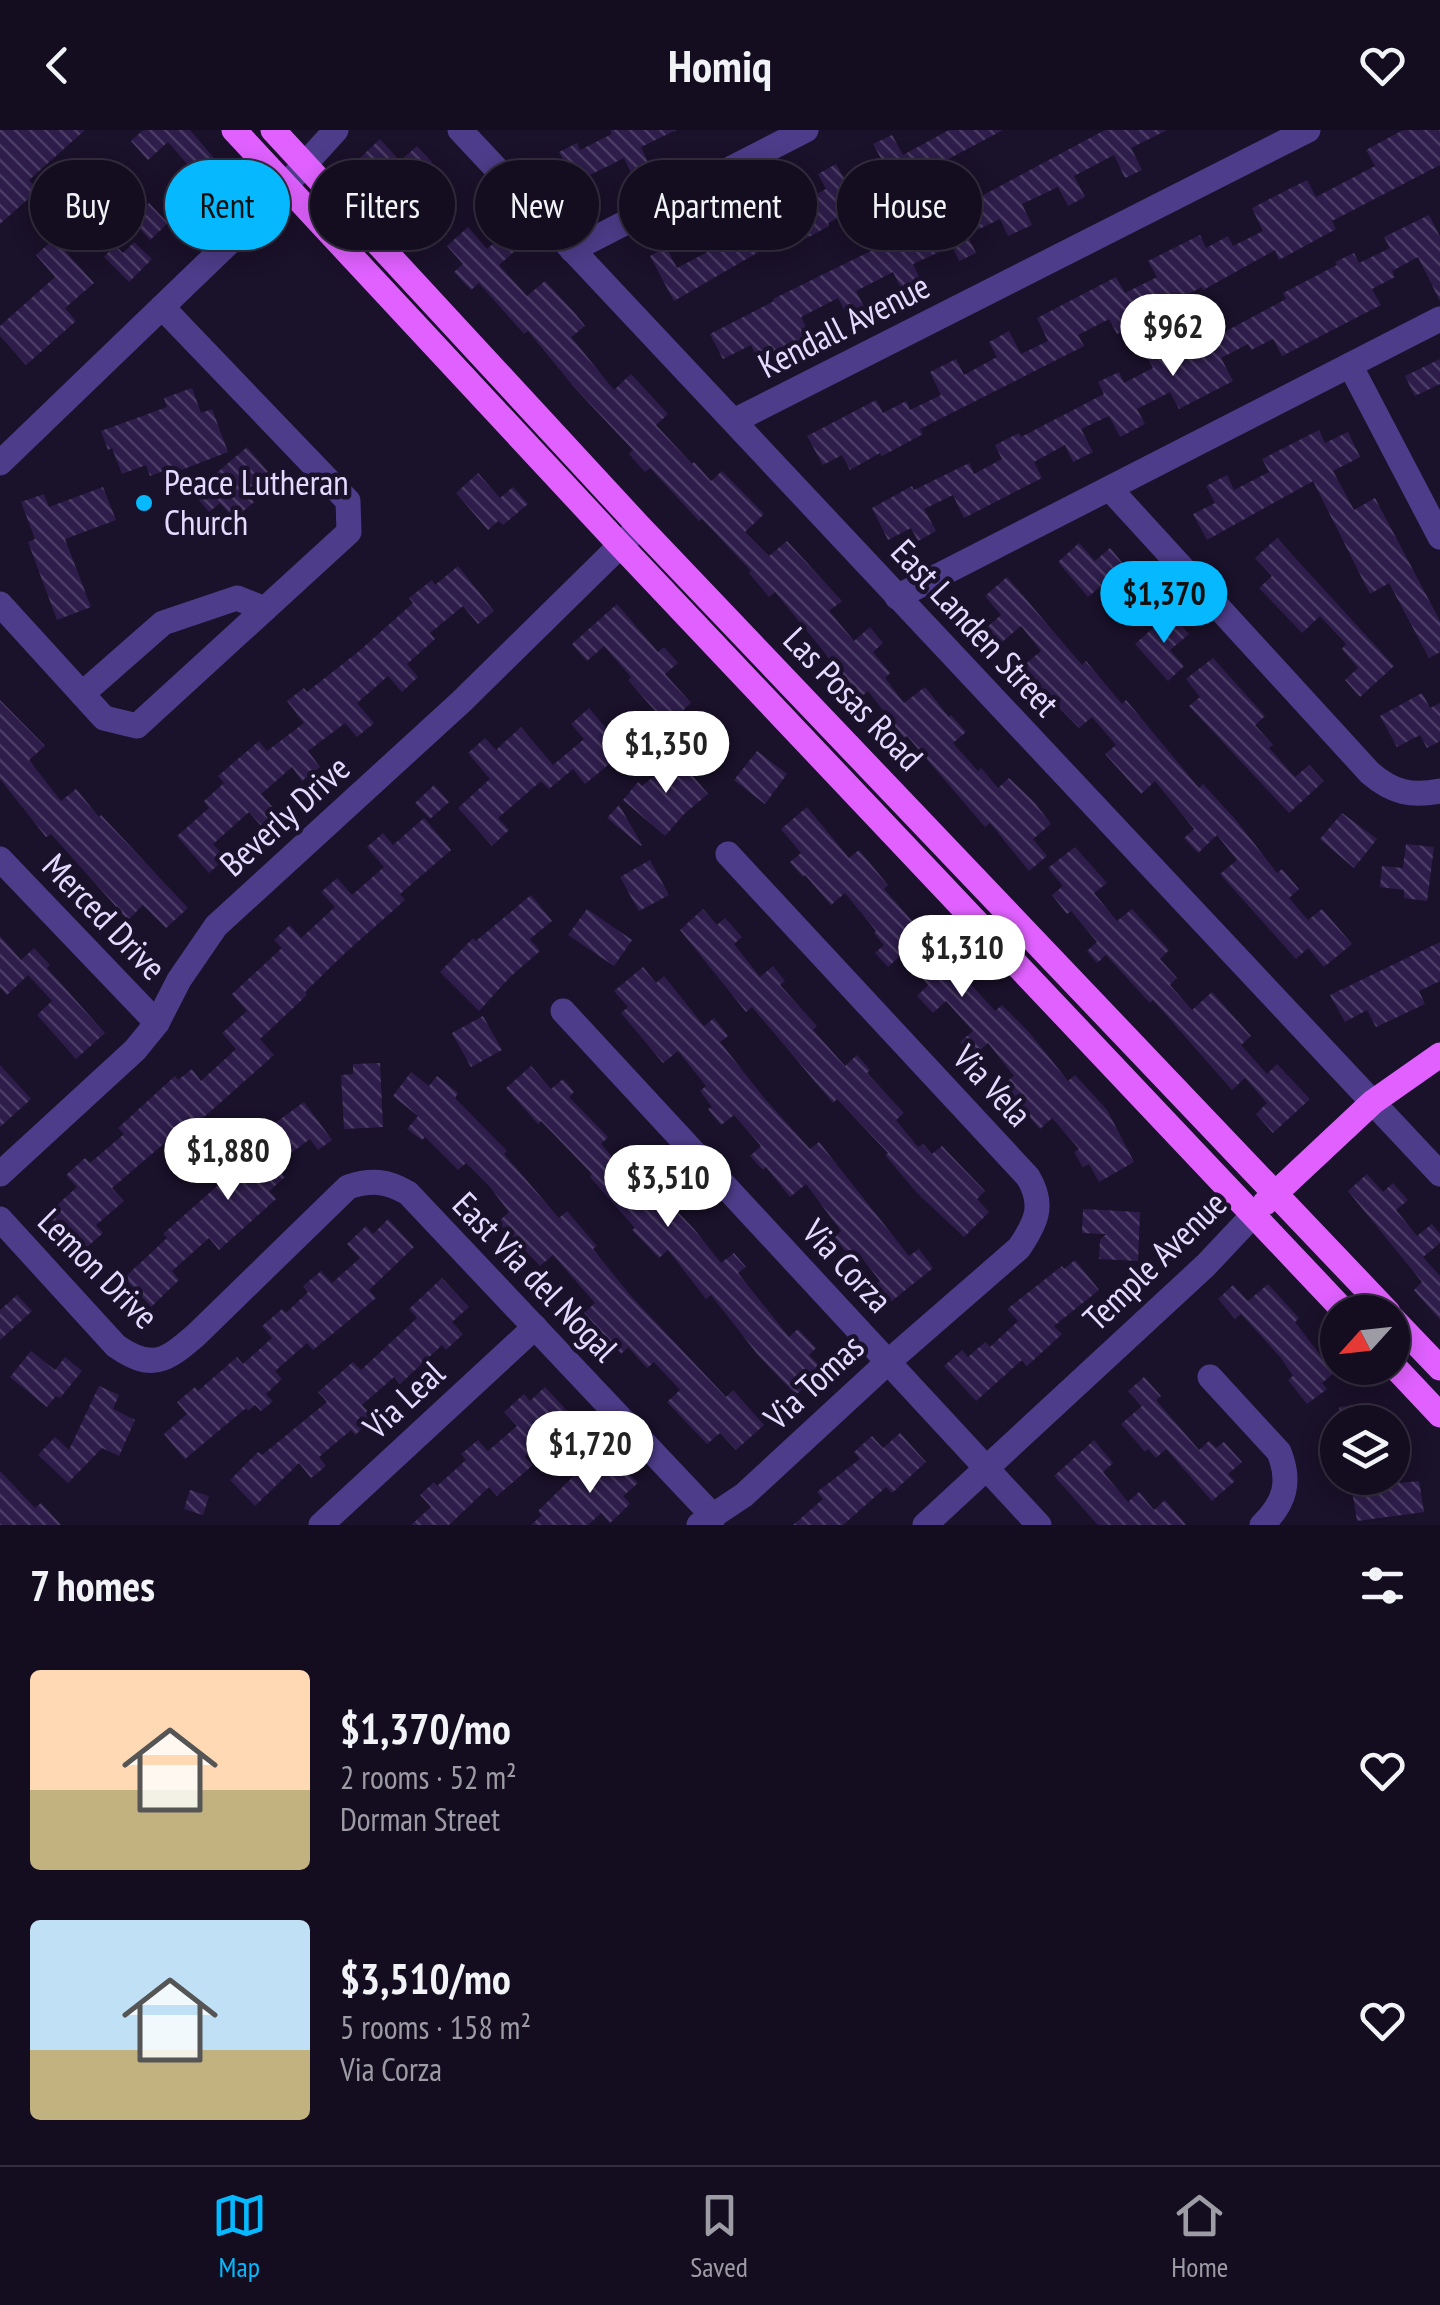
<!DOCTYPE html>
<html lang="en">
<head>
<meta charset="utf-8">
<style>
	:root { --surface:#140d20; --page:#1d1629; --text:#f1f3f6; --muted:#9d9ca5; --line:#332d3e; --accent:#06b9fe }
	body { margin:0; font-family:"PT Sans Narrow",sans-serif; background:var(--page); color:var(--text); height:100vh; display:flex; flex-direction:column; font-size:38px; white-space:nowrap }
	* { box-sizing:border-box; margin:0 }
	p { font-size:32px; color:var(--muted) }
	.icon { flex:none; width:55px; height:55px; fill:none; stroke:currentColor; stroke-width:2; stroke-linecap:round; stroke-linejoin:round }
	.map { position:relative; height:1395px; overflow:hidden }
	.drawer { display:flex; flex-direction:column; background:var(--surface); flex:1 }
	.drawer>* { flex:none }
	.hud { position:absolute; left:30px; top:30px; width:1380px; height:90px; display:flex; gap:20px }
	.needle { width:65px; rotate:243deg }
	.fabs { position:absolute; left:1320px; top:1165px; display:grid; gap:20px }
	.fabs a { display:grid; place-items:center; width:90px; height:90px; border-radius:50%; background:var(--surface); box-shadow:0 5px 25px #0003,0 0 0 2px var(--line); font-size:50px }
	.price { position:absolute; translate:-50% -85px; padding:0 22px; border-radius:35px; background:#fff; color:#222; font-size:32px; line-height:65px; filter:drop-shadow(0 2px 5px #0008) }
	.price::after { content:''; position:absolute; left:50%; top:60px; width:30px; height:22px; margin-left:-15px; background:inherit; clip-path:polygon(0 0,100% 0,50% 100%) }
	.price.active { background:var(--accent); color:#111 }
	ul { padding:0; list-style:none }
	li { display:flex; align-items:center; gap:30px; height:250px; padding:0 30px }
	li span { display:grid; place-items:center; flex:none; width:280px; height:200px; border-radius:10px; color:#555 }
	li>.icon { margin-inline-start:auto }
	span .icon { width:120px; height:120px; fill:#fffc; stroke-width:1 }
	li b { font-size:42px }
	h2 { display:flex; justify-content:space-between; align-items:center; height:120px; padding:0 30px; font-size:42px }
	.chip { padding:0 35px; border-radius:45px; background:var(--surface); box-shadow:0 5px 25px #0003,0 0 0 2px var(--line); font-size:35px; line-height:90px }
	.chip.active { background:var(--accent); color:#111 }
	header { display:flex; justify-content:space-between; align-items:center; height:130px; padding:0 30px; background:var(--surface); font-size:45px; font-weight:700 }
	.dock { display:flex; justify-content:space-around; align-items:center; height:140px; border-top:2px solid var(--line); background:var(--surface); font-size:28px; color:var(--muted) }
	.dock a { display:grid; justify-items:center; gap:5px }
	.dock .active { color:var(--accent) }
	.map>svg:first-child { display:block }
	.building { fill:url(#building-back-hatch) }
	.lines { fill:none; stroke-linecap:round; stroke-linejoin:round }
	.minor { stroke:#4d3c89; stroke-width:25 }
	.major { stroke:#e061ff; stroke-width:25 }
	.poi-dot { fill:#06b9fe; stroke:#1a112a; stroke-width:4 }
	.labels { text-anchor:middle; stroke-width:9; stroke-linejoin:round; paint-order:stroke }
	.street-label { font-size:35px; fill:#e5daff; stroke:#1a112a }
	.poi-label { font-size:35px; fill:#e5daff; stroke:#1a112a; text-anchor:start }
</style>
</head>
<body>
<header><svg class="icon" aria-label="back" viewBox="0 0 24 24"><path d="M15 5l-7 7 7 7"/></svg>Homiq<svg class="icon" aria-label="heart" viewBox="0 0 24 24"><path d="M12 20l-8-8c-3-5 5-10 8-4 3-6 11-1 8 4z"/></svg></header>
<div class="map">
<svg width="1440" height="1395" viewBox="0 0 1440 1395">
	<defs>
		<pattern id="building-back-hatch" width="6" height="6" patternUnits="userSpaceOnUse" patternTransform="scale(2.5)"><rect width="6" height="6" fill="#2e1d4b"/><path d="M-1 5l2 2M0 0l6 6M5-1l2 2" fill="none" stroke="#4c3d66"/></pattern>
	</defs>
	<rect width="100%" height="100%" fill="#1a112a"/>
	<g class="building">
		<path d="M0,0H85L29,50L38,60L0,94Z"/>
		<path d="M143,0H190L232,49L209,69L190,48L195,43L168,12L148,30L131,11Z"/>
		<path d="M610,0H676L641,17L649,34L631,43L624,28L586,47L594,63L575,72L566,53L573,49L559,22L577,13L580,20L612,4Z"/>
		<path d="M949,0H1003L828,93L829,96L787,119L781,109L674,171L650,126L666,117L677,138L715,118L704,99L723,89L732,105L769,85L761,70L777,61L787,79L826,59L818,44L836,34L846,52L883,32L873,14L892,5L903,25Z"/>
		<path d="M1105,0H1167L1131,18L1142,40L1125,48L1114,25L1074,46L1085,67L1068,76L1058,57L1022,74L1032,95L1008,106L1000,89L967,105L976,123L959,131L952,116L913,134L921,151L902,160L893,142L856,161L865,179L848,187L838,168L801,187L811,207L760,233L751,215L723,229L710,204L774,171L773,169L887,113L886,110L905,101L908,107L940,92L933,78L953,68L959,78Z"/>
		<path d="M1403,0H1440V35L1332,91L1336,99L1279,130L1275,120L1203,160L1202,157L1138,189L1140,191L1117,204L1109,189L1078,205L1084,216L920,299L923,304L882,326L880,323L850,340L842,325L823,335L807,306L876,270L883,283L906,271L910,280L941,265L930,242L956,229L964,245L997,227L989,212L1009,201L1021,224L1048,211L1037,188L1116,147L1125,163L1157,147L1148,131L1200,105L1206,118L1228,106L1233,116L1263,101L1252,78L1307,50L1316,67L1375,36L1366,20Z"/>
		<path d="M380,9L400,31L417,16L432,32L394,67L359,29Z"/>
		<path d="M149,73L168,93L150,110L131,89Z"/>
		<path d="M1429,85L1440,107V171L1418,127L1392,141L1395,147L1372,159L1381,175L1282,226L1273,209L1251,220L1248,214L1221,228L1233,251L1179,279L1170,262L1137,279L1145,294L1120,307L1109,286L1081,299L1093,322L1073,332L1065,315L1034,332L1042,348L964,388L953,365L924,379L936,401L918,411L911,398L888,410L872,378L912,356L914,360L969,333L974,344L1002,329L995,315L1019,303L1021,307L1104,264L1098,252L1119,242L1124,253L1153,238L1146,226L1162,218L1168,230L1178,227L1286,169L1283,163L1337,135L1335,132L1354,123L1359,133L1390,118L1384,107Z"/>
		<path d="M468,97L487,119L502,106L515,121L499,135L527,166L545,151L574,182L585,196L571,207L614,260L631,244L668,284L656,295L692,334L694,332L711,351L722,341L764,384L745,402L769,426L787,411L842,471L829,481L854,511L870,497L883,513L873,522L890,543L885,548L904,573L925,557L949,587L951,585L966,602L953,613L978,641L981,638L998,658L1009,648L1034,672L1051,694L1033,709L1047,726L1029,741L990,693L985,697L907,606L904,608L868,561L861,567L775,462L769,467L749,443L751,441L702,389L699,391L650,338L645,342L629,324L633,320L573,256L528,201L524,204L479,153L471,160L454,142L463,134L447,116Z"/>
		<path d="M54,109L94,153L65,178L76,191L26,235L0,206V196L55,147L36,125Z"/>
		<path d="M134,112L152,129L129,152L104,127L115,115L123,123Z"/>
		<path d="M1440,229V254L1415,266L1405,246Z"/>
		<path d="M192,258L201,283L212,279L228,322L176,342L174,337L150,346L146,335L122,344L112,318L108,320L101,301L167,277L164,268Z"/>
		<path d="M1319,300L1325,313L1348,302L1360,327L1333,341L1354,380L1375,368L1440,491V522L1429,528L1389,453L1370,464L1313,351L1207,410L1193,384L1215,373L1206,356L1227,345L1234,360L1269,342L1262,329Z"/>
		<path d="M247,317L268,342L245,362L254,372L234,389L220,373L209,382L193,363Z"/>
		<path d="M478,343L500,368L513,357L528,374L503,395L498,391L488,400L456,363Z"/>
		<path d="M103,357L116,390L65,409L91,477L57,490L28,412L35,409L21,372L44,364L49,377Z"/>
		<path d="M1277,408L1394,536L1360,567L1345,550L1358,538L1342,519L1346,514L1320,486L1302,503L1259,458L1272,446L1255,428Z"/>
		<path d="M1079,413L1095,431L1110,418L1125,436L1088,467L1058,432Z"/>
		<path d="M458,436L494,481L478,494L463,476L430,503L435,509L407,534L418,547L402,562L388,546L357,573L374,593L357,607L345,593L308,621L320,637L302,651L292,637L261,664L277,682L261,696L249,682L213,714L226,728L209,743L177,706L209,678L204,671L224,653L218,646L259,611L267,621L304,593L287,571L304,558L307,562L358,522L413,473L409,468L432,450L435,455Z"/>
		<path d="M1007,447L1082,535L1086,531L1122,574L1126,570L1199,658L1203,654L1235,689L1277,743L1282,739L1299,759L1289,768L1308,790L1322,779L1352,814L1324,837L1308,818L1296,829L1220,744L1237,730L1217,705L1198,723L1184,708L1194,699L1155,651L1141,664L1105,624L1116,615L1092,587L1079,598L1040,558L1023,536L1041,521L1021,496L1001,513L987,497L1001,485L985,466Z"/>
		<path d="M617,474L658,522L664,517L678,533L665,544L691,573L666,596L653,586L657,583L628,550L631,547L604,516L587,531L572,514Z"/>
		<path d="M1170,483L1189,504L1170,520L1184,536L1168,551L1135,514Z"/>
		<path d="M1213,528L1265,586L1255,595L1273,615L1269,618L1295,647L1309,635L1324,651L1289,683L1189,576L1200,567L1186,549Z"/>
		<path d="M1422,563L1430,578L1440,573V611L1427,618L1420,605L1397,617L1380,586Z"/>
		<path d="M0,570L45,616L29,630L61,671L76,659L99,687L101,685L188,778L166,798L143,775L128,790L51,704L46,707L0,649Z"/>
		<path d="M589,578L625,621L585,654L573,639L549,659L541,651L498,688L509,700L492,716L458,678L490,649L468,623L485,608L496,620L521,597L553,635L584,609L571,594Z"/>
		<path d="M757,621L787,644L765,674L734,650Z"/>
		<path d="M677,627L708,664L684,684L665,706L623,670L638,652L642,656Z"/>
		<path d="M434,655L449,672L430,689L415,673Z"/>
		<path d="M619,675L642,715L641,716L607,688Z"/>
		<path d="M807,677L849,728L859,720L888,755L884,759L934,816L941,810L973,845L967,850L995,881L1002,875L1028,901L1068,951L1075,945L1107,980L1134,1032L1099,1052L1089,1034L1083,1037L1074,1022L1079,1019L1052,988L1040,999L1012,967L1002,955L1014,946L988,913L973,927L960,912L973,901L946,871L933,883L917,866L928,855L901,825L888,837L875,823L884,815L874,803L876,801L845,763L831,775L805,745L803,747L790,732L801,723L781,699Z"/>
		<path d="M1342,683L1377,709L1354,738L1320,709Z"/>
		<path d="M424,688L451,720L400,764L405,770L344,824L305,862L307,865L260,909L274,925L178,1010L174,1005L112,1058L124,1071L96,1095L103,1103L79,1124L46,1085L77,1057L66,1045L85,1028L90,1033L124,1004L118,998L175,946L178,950L192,939L201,951L236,919L222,903L247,881L232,864L282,818L274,810L290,795L301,808L335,777L321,762L337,748L352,765L384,737L367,717L383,703L393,715Z"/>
		<path d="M1406,714L1434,717L1427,771L1404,768V760L1380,757L1382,736L1403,738Z"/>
		<path d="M1075,717L1107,753L1094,763L1117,791L1132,779L1169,820L1160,829L1177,848L1170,855L1192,880L1212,862L1251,906L1241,915L1267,944L1277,934L1310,969L1273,1003L1256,984L1267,973L1245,948L1232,960L1153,870L1150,873L1106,825L1097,833L1087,821L1097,812L1071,781L1067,784L1052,765L1063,756L1048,738Z"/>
		<path d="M650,730L669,765L639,781L620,747Z"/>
		<path d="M531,765L552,791L530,809L540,821L511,846L479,881L440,842L473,808L476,811Z"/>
		<path d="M587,779L632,810L614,836L568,805Z"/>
		<path d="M703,779L717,795L725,788L742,807L734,814L760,847L773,836L785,851L780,855L817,896L813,900L845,936L857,925L870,940L867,943L904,983L896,990L918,1017L923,1014L932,1024L942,1016L985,1061L977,1069L989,1082L964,1107L917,1063L885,1025L888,1023L837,969L833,973L752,877L746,882L680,800Z"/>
		<path d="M0,806L21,830L34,818L50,835L47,838L105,903L76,929L37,885L52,871L28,845L7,865L0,857Z"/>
		<path d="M1440,812V851L1419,861L1425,874L1376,897L1367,880L1345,892L1330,865Z"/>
		<path d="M643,837L656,853L664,846L704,896L714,888L728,906L720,912L765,969L810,1019L819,1012L909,1126L919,1119L933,1138L888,1174L874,1156L880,1151L857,1122L851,1127L834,1108L841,1101L806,1054L790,1067L766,1037L763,1040L750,1026L761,1016L734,985L721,995L708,979L712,977L700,961L706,956L678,921L663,933L621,883L628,877L614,861Z"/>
		<path d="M483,886L502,920L471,937L452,903Z"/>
		<path d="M380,933L383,997L344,999L341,945L353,944V934Z"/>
		<path d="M0,935L31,969L0,997Z"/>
		<path d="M531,936L551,959L563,949L574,962L569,967L608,1007L601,1014L633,1050L646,1038L659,1053L654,1057L694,1099L721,1133L734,1123L746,1137L738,1143L789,1207L798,1199L816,1218L809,1225L823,1239L796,1265L758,1225L711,1165L706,1169L668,1120L659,1128L632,1100L635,1098L590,1047L592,1044L541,991L538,994L506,958Z"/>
		<path d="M411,942L429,956L437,946L458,963L455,968L507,1021L504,1024L559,1088L567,1081L597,1116L593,1119L630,1165L726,1267L733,1260L764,1295L736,1320L720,1303L707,1314L667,1272L680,1260L654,1232L647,1238L628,1217L621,1224L584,1183L595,1173L553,1125L540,1136L498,1092L509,1082L490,1057L466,1033L458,1040L425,1007L422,1010L407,999L418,986L393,966Z"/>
		<path d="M304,972L332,1010L318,1020L310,1009L275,1035L285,1047L269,1061L276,1069L219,1120L209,1108L172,1141L179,1150L151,1177L124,1148L167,1108L163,1104L225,1049L218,1041L236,1025L242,1032L270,1008L264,1001Z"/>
		<path d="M1367,1044L1383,1062L1393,1053L1408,1070L1396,1080L1417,1106L1432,1094L1440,1104V1113L1423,1127L1440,1146V1190L1414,1160L1422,1152L1348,1061Z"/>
		<path d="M1083,1079L1140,1082L1138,1131L1099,1129L1100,1110L1106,1104L1082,1103Z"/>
		<path d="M388,1089L414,1117L369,1160L376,1168L313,1220L307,1213L275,1241L282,1249L266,1264L273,1271L261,1281L255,1275L248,1281L246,1278L185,1329L164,1304L187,1284L177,1272L195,1257L198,1261L237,1227L243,1234L272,1208L262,1196L282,1179L286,1183L308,1162L303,1156L321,1141L332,1153L360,1128L347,1114L366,1096L373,1104Z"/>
		<path d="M1075,1130L1099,1160L1054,1196L1062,1204L1027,1236L1022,1230L976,1271L944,1236L962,1220L968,1227L985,1212L990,1217L1018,1191L1007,1179L1062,1136L1064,1139Z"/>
		<path d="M442,1148L469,1177L452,1192L463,1204L446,1220L442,1215L400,1254L394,1247L362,1275L374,1288L355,1305L351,1300L319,1327L326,1336L311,1348L299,1333L255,1376L230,1350L258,1322L262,1325L327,1272L318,1262L353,1232L361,1240L417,1188L409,1179Z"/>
		<path d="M1268,1154L1299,1188L1295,1192L1334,1243L1322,1253L1327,1259L1307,1274L1288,1250L1293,1246L1281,1228L1241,1184L1235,1189L1218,1169L1233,1155L1248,1171Z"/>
		<path d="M17,1165L32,1181L0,1210V1180Z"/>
		<path d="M31,1221L55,1240L65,1227L82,1241L60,1268L56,1266L47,1277L10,1247Z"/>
		<path d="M1144,1247L1161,1266L1156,1270L1199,1320L1209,1311L1216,1318L1224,1312L1242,1332L1228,1344L1235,1351L1212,1371L1166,1319L1156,1328L1148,1319L1145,1322L1121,1294L1142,1276L1128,1261Z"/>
		<path d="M99,1256L119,1265L113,1279L135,1290L119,1326L102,1318L68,1353L38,1325L55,1307L69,1320Z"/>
		<path d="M545,1257L571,1285L525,1327L533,1335L497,1366L489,1357L449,1395H411L431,1377L420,1365L434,1352L437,1356L466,1330L461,1324L478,1310L488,1321L517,1296L504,1282L524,1264L530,1271Z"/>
		<path d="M1372,1273L1374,1292H1341L1339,1277Z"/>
		<path d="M900,1303L926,1332L892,1363L886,1357L843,1395H793L823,1369L817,1362L860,1329L854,1322L872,1306L883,1318Z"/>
		<path d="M1094,1310L1113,1333L1103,1342L1128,1372L1139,1362L1154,1380L1165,1370L1186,1395H1098L1054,1346Z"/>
		<path d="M612,1325L638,1353L623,1366L630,1374L610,1393L601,1383L588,1395H531L542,1385L538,1381L588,1332L595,1340Z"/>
		<path d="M0,1341L35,1378L41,1373L61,1395H0Z"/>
		<path d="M1350,1348H1399L1400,1353L1419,1351L1424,1382L1357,1391Z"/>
		<path d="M190,1360L209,1366L203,1385L184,1379Z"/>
	</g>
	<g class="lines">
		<g class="minor">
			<path d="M460,0L1440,1044"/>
			<path d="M572,120L806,0"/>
			<path d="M1350,235L1440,407"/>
			<path d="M734,291L1308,0"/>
			<path d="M0,333L267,76L336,0"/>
			<path d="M1110,359L1370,643C1392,662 1411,667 1440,661"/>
			<path d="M897,467L1440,189"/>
			<path d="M0,474L104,588L137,596L349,402L348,371L162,177"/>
			<path d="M82,564L163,493L237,468L265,479"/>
			<path d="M0,729L157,893"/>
			<path d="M563,881L1039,1395"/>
			<path d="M0,1044L135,920L157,893L179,850L216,796L462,571L636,400"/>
			<path d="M0,1089L116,1216C152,1241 166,1231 196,1205L348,1057C372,1049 387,1051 408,1063L714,1387"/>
			<path d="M1210,1247L1279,1322C1291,1352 1285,1373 1262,1395"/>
			<path d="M321,1395L535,1197"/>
			<path d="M699,1395L744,1365L888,1232L1019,1118C1036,1093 1045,1075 1028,1047L728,724"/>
			<path d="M925,1395L1206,1135L1254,1084"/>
		</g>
		<g class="major">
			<path d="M234,0L620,415L1345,1182"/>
			<path d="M273,0L639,396L1388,1182"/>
			<path d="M1265,1073L1373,972L1440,925"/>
			<path d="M1392,1188L1440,1238"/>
			<path d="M1392,1234L1440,1285"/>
		</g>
	</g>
	<circle class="poi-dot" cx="144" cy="373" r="10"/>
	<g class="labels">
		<g class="street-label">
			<text transform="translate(844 196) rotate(-27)" y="12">Kendall Avenue</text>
			<text transform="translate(975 498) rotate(47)" y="12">East Landen Street</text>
			<text transform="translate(853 569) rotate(46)" y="12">Las Posas Road</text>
			<text transform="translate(285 686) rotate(-42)" y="12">Beverly Drive</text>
			<text transform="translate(104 787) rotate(46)" y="12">Merced Drive</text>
			<text transform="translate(992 956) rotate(47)" y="12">Via Vela</text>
			<text transform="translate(1155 1131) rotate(-44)" y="12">Temple Avenue</text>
			<text transform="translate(847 1136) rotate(47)" y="12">Via Corza</text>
			<text transform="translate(98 1139) rotate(45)" y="12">Lemon Drive</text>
			<text transform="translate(535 1147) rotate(46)" y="12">East Via del Nogal</text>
			<text transform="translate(814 1252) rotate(-43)" y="12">Via Tomas</text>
			<text transform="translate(404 1270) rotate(-43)" y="12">Via Leal</text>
		</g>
		<g class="poi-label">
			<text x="164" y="365">Peace Lutheran<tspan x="164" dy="40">Church</tspan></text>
		</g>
	</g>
</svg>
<div class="fabs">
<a><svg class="needle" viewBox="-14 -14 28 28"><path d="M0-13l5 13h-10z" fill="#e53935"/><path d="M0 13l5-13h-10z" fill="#9d9ca5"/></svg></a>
<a><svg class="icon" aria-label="layers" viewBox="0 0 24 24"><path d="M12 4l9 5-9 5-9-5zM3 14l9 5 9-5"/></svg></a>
</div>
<b class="price" style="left:1173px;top:249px">$962</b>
<b class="price active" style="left:1164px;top:516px">$1,370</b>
<b class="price" style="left:666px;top:666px">$1,350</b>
<b class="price" style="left:962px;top:870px">$1,310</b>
<b class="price" style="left:228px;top:1073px">$1,880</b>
<b class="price" style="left:668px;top:1100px">$3,510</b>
<b class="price" style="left:590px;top:1366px">$1,720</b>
<div class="hud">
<a class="chip">Buy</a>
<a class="chip active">Rent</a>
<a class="chip">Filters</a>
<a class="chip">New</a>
<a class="chip">Apartment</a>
<a class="chip">House</a>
</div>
</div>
<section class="drawer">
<h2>7 homes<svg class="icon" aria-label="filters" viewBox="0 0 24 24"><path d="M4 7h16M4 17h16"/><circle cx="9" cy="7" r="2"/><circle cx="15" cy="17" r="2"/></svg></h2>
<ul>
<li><span style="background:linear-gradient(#ffd9b3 60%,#c2b280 0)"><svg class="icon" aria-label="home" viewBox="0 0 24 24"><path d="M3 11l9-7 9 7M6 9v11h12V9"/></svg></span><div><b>$1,370/mo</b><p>2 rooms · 52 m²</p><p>Dorman Street</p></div><svg class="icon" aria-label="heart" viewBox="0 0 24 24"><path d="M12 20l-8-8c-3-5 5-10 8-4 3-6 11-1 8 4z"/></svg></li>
<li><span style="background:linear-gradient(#bfe0f5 65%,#c2b280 0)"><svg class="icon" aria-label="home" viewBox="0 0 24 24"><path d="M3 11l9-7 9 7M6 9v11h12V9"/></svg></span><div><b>$3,510/mo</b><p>5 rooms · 158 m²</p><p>Via Corza</p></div><svg class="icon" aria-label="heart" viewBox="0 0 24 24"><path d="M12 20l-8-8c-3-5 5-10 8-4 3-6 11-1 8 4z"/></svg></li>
</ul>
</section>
<nav class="dock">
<a class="active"><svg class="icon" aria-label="map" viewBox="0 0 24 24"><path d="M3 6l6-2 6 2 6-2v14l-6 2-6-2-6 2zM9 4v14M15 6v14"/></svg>Map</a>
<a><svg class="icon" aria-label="saved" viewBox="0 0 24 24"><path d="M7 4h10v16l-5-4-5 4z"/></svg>Saved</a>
<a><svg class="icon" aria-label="home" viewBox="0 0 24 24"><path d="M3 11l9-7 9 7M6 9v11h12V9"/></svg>Home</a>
</nav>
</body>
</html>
